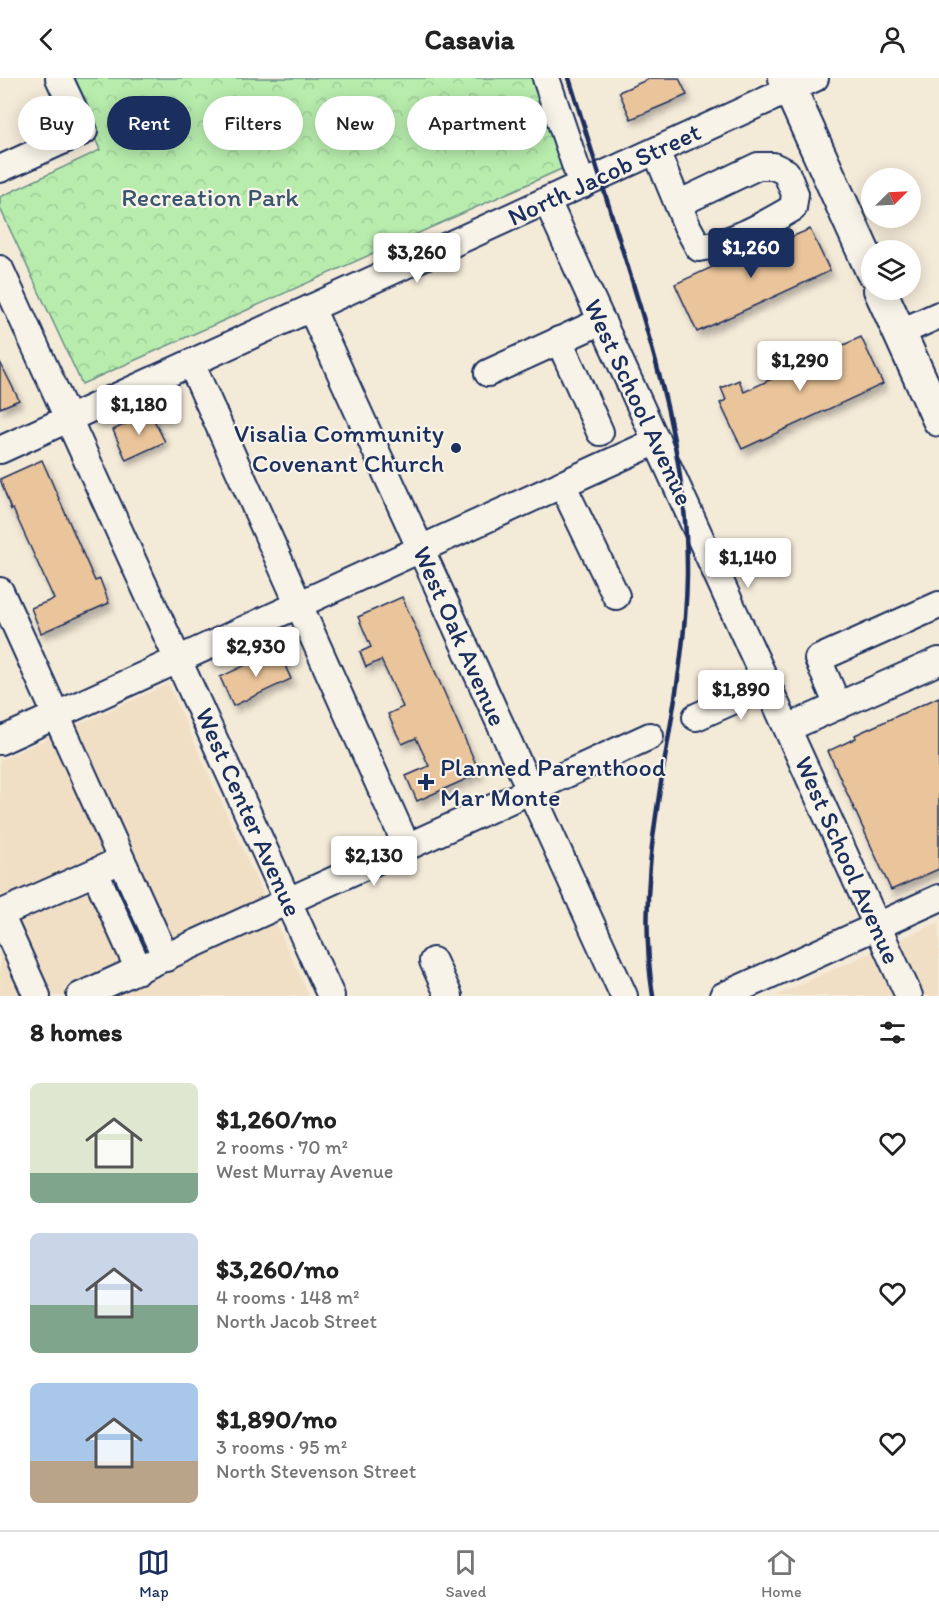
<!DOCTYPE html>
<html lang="en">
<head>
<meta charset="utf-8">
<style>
	:root { --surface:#fff; --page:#f2f2f2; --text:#222; --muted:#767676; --line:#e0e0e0; --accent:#1b2f5e }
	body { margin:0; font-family:Itim,sans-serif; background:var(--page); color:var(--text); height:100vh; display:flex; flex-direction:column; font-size:22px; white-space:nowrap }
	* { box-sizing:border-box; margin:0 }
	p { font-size:20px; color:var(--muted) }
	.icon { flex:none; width:33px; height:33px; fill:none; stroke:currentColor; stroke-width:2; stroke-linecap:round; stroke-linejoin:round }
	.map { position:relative; height:918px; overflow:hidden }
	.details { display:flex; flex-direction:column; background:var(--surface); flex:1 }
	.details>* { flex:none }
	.top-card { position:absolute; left:18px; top:18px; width:600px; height:54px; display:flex; gap:12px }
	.needle { width:39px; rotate:66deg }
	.tools { position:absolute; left:861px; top:90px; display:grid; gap:12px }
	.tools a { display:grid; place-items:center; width:60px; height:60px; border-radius:50%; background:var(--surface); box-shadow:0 3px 15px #0003; font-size:30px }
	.price { position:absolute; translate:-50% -51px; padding:0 14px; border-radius:6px; background:#fff; color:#222; font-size:20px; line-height:39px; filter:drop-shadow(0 2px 3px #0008) }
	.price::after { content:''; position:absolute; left:50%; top:36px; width:18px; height:14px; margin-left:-9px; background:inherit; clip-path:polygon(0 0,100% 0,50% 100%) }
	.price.current { background:var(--accent); color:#fff }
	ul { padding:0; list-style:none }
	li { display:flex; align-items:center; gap:18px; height:150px; padding:0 30px }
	li span { display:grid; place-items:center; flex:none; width:168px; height:120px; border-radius:9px; color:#555 }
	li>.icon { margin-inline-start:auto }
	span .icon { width:72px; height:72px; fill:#fffc; stroke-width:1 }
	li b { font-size:26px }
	h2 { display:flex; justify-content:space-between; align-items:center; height:72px; padding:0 30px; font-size:26px }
	.pill { padding:0 21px; border-radius:27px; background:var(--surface); box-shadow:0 3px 15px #0003; font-size:21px; line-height:54px }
	.pill.current { background:var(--accent); color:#fff }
	header { display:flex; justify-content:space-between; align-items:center; height:78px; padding:0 30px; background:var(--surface); font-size:27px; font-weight:700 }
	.tab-bar { display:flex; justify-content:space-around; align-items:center; height:84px; border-top:2px solid var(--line); background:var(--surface); font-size:16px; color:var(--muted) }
	.tab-bar a { display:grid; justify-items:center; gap:3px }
	.tab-bar .current { color:var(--accent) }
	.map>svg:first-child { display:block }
	.built { fill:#f1dfc5 }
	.forest { fill:url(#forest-crowns); stroke:#698e86; stroke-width:1.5 }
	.building { fill:#eac49a; stroke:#1b2f5e; stroke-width:1.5; filter:url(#shadow) }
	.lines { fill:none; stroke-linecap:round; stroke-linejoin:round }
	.minor-casing { stroke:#1b2f5e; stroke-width:30 }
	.major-casing { stroke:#1b2f5e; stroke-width:36 }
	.minor { stroke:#f7f3e8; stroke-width:26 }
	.major { stroke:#f7f3e8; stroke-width:32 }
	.rail { stroke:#1b2f5e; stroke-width:4.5 }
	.poi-dot { fill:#1b2f5e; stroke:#f7f3e8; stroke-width:2 }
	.labels { text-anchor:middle; stroke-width:4.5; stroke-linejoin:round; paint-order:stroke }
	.street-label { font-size:26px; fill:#1b2f5e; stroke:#f7f3e8 }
	.park-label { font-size:26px; fill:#3a556e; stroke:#f7f3e8 }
	.poi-label { font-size:26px; fill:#1b2f5e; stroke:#f7f3e8; text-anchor:end }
</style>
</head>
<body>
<header><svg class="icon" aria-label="back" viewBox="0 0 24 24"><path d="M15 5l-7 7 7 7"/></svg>Casavia<svg class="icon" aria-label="person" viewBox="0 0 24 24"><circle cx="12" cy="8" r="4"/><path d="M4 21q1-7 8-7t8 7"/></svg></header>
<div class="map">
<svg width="939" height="918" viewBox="0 0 939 918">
	<defs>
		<pattern id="forest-crowns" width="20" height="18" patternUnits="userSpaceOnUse" patternTransform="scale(1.5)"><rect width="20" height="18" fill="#b7ecad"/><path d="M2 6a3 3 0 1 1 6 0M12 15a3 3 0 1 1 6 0" fill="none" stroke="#9dcb97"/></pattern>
		<filter id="shadow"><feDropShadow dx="3.5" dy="5.5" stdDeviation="3" flood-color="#0004"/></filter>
	</defs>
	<rect width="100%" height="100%" fill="#f4ead8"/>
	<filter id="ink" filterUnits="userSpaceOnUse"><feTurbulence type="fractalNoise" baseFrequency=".0167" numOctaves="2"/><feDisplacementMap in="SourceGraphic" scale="12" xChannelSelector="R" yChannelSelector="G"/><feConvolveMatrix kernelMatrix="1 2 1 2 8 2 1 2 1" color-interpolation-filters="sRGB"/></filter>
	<g filter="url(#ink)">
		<g class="built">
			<path d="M168,606L309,918H0V682Z"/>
			<path d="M939,844V918H775Z"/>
		</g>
		<path class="forest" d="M69,0H552L577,84L82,306L0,130V119L100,72Z"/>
		<g class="building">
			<path d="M651,0H679L687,17L631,41L619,14Z"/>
			<path d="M810,151L830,193L697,254L675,206L780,158L782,163Z"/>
			<path d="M861,259L883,306L742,371L720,325L726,322L721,310L739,302L744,314L793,291L790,285L812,275L815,280Z"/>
			<path d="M0,284L19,322L0,330Z"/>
			<path d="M150,334L165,364L126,382L113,352Z"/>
			<path d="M42,382L95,503L100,501L109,525L41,555L31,530L54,521L13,431L11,432L0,401Z"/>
			<path d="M402,519L480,695L417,723L406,698L429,688L416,660L402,666L395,652L388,636L403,629L381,582L366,589L360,574L371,569L358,539Z"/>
			<path d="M278,572L291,601L233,628L220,599Z"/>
			<path d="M939,619V791L891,812L828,673L856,660L855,657Z"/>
		</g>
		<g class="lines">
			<defs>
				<g id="minor">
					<path d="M546,0L582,107"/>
					<path d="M656,73L687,148L699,170C732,165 764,147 793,130L795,116L786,94L773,88H758L678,126"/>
					<path d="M0,91L84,53L59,0"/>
					<path d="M547,123L909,918"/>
					<path d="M0,191L331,918"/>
					<path d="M311,230L624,918"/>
					<path d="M899,255L939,237"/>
					<path d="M559,262L600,354"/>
					<path d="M191,285L407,769"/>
					<path d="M488,295L602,243"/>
					<path d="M0,372L815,0"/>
					<path d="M562,406L616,518"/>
					<path d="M0,513L166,880"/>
					<path d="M838,628L818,581L939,527"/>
					<path d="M696,639L768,607"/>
					<path d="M788,650L939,583"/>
					<path d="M0,663L657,363"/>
					<path d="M121,782L95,794L139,892"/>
					<path d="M0,836L95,794"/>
					<path d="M0,836L37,918"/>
					<path d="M433,883L449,918"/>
					<path d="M80,918L650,658"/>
					<path d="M723,918L939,820"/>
				</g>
				<g id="major">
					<path d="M785,0L872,193"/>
					<path d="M880,212L939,342"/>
				</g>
			</defs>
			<use href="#minor" class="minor-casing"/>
			<use href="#major" class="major-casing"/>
			<use href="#minor" class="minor"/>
			<use href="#major" class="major"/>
			<path class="rail" d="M569,0C588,60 606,120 625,180C658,285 688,386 687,497C685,642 630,770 653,918"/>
		</g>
	</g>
	<g class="poi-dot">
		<circle cx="456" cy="370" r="6"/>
		<path d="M423 695h6v6h6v6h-6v6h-6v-6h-6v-6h6z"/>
	</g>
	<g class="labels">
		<g class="street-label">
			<text transform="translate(604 96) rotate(-25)" y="9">North Jacob Street</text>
			<text transform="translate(639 324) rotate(65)" y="9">West School Avenue</text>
			<text transform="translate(460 558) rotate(66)" y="9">West Oak Avenue</text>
			<text transform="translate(249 734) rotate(66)" y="9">West Center Avenue</text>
			<text transform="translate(848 782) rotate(66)" y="9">West School Avenue</text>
		</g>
		<g class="park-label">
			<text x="210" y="128">Recreation Park</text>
		</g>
		<g class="poi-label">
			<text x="444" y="364">Visalia Community<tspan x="444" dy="30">Covenant Church</tspan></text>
			<text x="440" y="698" text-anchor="start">Planned Parenthood<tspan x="440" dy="30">Mar Monte</tspan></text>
		</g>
	</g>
</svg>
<div class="tools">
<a><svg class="needle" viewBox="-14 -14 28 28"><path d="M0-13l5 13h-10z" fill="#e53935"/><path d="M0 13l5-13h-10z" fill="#767676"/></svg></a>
<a><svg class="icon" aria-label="layers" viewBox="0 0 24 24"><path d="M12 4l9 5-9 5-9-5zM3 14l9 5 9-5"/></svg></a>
</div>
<b class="price current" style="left:751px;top:201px">$1,260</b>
<b class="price" style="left:417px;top:206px">$3,260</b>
<b class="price" style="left:800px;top:314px">$1,290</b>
<b class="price" style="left:139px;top:358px">$1,180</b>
<b class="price" style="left:748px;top:511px">$1,140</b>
<b class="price" style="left:256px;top:600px">$2,930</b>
<b class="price" style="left:741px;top:643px">$1,890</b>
<b class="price" style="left:374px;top:809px">$2,130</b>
<div class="top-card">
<a class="pill">Buy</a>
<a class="pill current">Rent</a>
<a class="pill">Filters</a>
<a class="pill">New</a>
<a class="pill">Apartment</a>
</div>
</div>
<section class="details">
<h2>8 homes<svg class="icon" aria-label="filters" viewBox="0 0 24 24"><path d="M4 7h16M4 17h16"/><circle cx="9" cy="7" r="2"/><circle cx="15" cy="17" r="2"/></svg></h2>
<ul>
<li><span style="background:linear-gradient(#dfe7d0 75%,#7fa58c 0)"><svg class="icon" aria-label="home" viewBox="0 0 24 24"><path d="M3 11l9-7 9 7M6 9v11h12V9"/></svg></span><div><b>$1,260/mo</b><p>2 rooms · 70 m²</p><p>West Murray Avenue</p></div><svg class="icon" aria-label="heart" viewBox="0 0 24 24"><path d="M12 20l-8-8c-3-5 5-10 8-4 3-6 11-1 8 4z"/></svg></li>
<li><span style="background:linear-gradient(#c9d6e8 60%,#7fa58c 0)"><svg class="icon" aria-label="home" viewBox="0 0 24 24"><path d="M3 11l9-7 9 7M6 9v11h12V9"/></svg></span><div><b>$3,260/mo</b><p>4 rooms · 148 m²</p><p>North Jacob Street</p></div><svg class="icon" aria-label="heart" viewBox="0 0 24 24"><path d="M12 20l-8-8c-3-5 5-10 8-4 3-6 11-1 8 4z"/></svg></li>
<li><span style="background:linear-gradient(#a9c7e8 65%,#b9a48a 0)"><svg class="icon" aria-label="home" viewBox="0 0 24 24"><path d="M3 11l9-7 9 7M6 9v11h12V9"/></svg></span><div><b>$1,890/mo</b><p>3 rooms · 95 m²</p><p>North Stevenson Street</p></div><svg class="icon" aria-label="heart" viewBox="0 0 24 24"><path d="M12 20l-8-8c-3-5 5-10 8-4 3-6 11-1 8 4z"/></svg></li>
</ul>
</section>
<nav class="tab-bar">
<a class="current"><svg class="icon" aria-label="map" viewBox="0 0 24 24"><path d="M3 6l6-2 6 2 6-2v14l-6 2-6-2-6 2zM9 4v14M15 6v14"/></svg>Map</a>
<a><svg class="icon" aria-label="saved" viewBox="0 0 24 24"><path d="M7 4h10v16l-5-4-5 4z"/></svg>Saved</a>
<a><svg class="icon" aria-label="home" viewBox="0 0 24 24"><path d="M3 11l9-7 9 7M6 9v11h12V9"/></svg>Home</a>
</nav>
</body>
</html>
